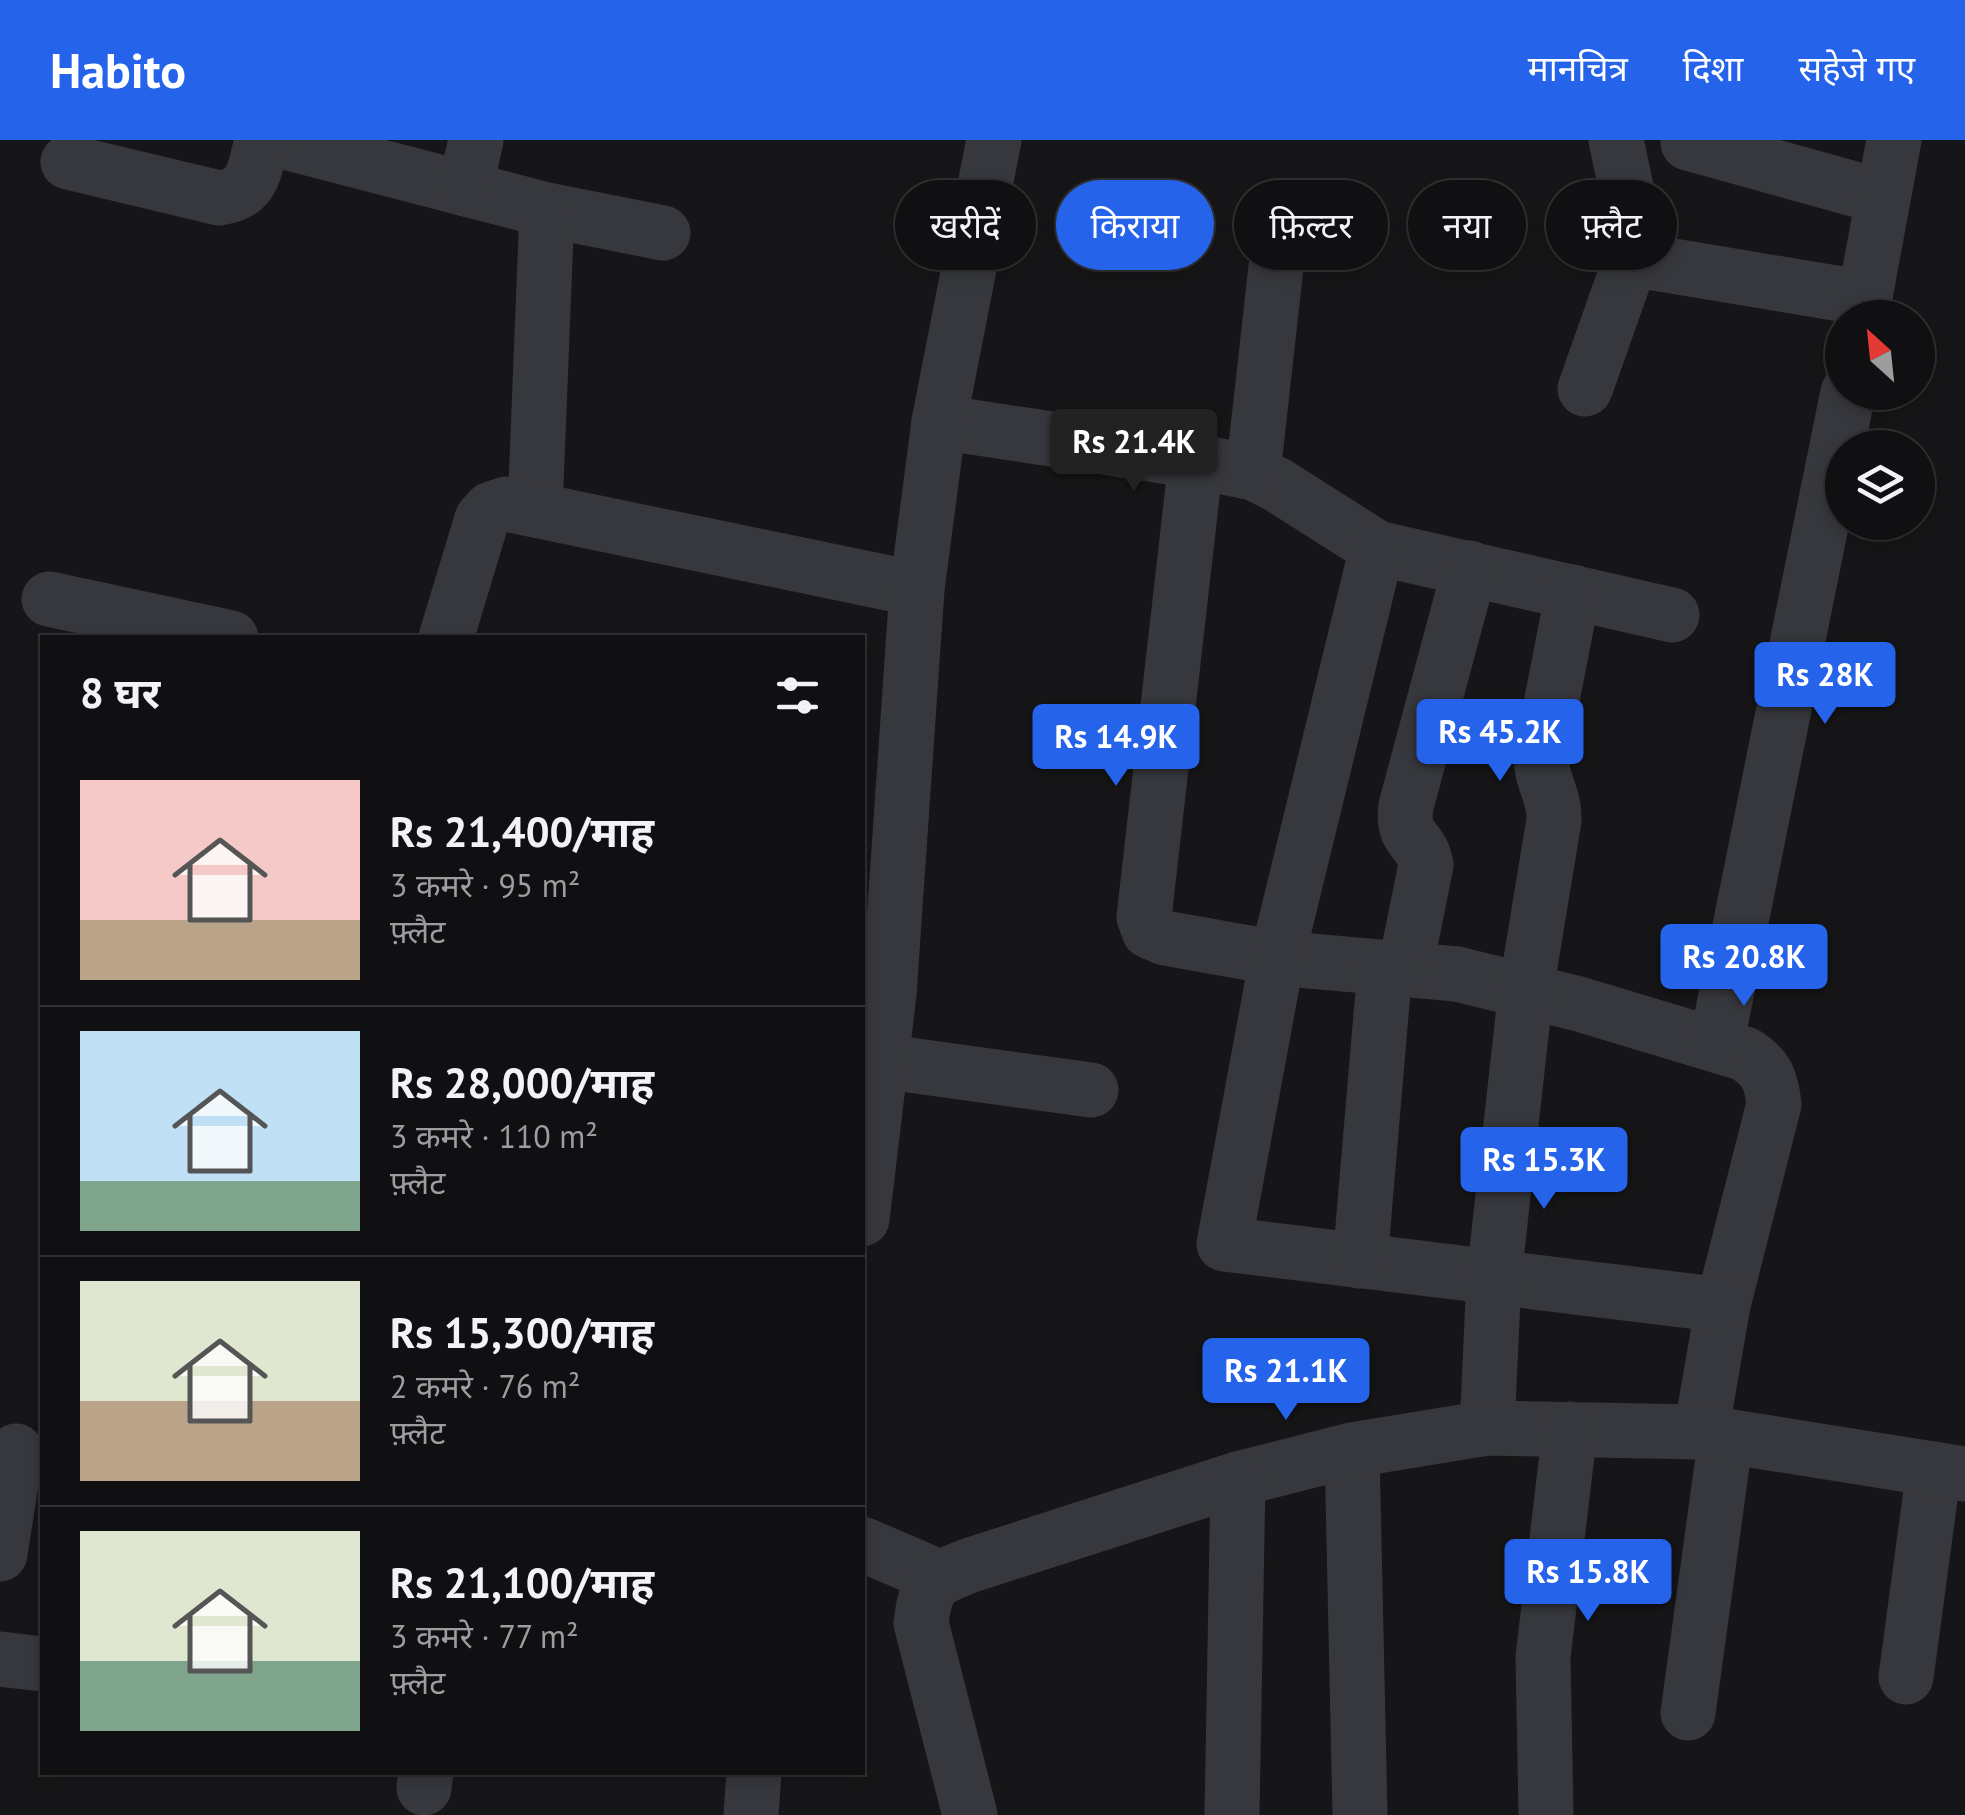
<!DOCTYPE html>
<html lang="hi">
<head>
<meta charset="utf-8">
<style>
	:root { --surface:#101012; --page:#19191b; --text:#f1f3f6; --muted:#9c9d9f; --line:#303032; --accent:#2563eb }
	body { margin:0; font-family:"PT Sans","Noto Sans Devanagari",sans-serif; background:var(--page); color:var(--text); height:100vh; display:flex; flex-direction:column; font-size:38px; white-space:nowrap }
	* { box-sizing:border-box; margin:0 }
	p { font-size:32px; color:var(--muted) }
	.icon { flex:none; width:55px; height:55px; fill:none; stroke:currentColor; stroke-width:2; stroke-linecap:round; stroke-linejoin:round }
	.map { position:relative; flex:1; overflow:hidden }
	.panel { position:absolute; left:40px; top:495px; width:825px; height:1140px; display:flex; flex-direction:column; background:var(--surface); border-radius:0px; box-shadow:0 5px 15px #0003,0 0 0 2px var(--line) }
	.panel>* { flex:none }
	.guide { position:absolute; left:895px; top:40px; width:920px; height:90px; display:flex; gap:20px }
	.needle { width:65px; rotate:333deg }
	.buttons { position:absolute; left:1825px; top:160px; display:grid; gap:20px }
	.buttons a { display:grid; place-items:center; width:110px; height:110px; border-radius:50%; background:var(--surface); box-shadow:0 5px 15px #0003,0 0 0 2px var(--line); font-size:50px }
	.price { position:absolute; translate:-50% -85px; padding:0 22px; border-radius:10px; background:var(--accent); color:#fff; font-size:32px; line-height:65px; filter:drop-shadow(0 2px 5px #0008) }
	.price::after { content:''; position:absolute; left:50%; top:60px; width:30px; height:22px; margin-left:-15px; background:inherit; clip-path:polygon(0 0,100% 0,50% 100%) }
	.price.selected { background:#222; color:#fff }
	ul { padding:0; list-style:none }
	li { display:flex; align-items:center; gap:30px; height:250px; padding:0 40px }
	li+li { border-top:2px solid var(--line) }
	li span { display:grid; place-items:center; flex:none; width:280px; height:200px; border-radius:0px; color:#555 }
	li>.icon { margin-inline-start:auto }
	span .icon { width:120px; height:120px; fill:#fffc; stroke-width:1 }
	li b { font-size:42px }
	h2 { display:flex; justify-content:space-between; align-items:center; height:120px; padding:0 40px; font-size:42px }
	.pill { padding:0 35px; border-radius:45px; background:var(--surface); box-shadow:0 5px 15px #0003,0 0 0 2px var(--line); font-size:35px; line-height:90px }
	.pill.selected { background:var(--accent); color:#fff }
	header { display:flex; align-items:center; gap:60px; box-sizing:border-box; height:140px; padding:0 50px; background:var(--accent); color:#fff }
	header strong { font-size:48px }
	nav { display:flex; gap:55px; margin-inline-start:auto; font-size:35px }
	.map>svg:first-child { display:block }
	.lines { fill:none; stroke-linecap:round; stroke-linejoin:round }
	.minor { stroke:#37383d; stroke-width:55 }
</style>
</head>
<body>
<header>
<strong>Habito</strong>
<nav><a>मानचित्र</a><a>दिशा</a><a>सहेजे गए</a></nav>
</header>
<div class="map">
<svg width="1965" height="1675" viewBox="0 0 1965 1675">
	<rect width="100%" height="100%" fill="#161618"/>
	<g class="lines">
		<g class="minor">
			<path d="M277,0L547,70L663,93"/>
			<path d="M1688,3L1883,57"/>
			<path d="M68,22L219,58C255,53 254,30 262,0"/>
			<path d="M465,49L476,0"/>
			<path d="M1631,119L1865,158"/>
			<path d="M1861,178L1894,0"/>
			<path d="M1585,249L1631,119L1635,90L1616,0"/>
			<path d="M939,282L1196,321L1253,333L1276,344L1377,408L1672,475"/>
			<path d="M1196,321L1144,777L1149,791L1165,798L1277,818L1457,834L1579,864L1745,914C1767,928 1771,939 1774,964L1723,1165L1701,1292"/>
			<path d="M1253,333L1278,109"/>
			<path d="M535,370L547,70"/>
			<path d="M1377,408L1277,818L1224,1104L1723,1165"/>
			<path d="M49,459L231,498"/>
			<path d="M446,498L482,379L491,369L506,364L917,449"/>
			<path d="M1405,829L1426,725C1421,696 1401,702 1406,666L1470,428"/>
			<path d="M1716,905L1848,252"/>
			<path d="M880,921L1091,950"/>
			<path d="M862,1079L889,854L917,449L939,282L994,0"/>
			<path d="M1360,1121L1385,828"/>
			<path d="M1487,1288L1494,1137L1526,850L1554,680C1555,655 1541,642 1541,616L1573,452"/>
			<path d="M1352,1310L1360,1675"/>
			<path d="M862,1404L939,1437"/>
			<path d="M0,1414L16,1311"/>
			<path d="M0,1519L42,1524"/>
			<path d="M1906,1537L1934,1329"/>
			<path d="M1688,1573L1726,1296"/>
			<path d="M424,1648L426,1632"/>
			<path d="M751,1675L754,1632"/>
			<path d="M970,1675L921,1483C926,1442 934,1439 971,1425L1238,1339L1352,1310L1487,1288L1701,1292L1965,1334"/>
			<path d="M1232,1675L1238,1339"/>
			<path d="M1546,1675L1543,1517L1570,1289"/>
		</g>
	</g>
</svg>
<div class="buttons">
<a><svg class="needle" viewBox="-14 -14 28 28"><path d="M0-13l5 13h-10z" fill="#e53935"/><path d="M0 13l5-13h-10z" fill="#9c9d9f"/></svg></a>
<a><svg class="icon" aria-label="layers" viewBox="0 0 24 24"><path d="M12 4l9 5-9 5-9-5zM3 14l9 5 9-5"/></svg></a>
</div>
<b class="price selected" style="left:1134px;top:354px">Rs 21.4K</b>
<b class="price" style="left:1825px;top:587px">Rs 28K</b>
<b class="price" style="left:1500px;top:644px">Rs 45.2K</b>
<b class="price" style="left:1116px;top:649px">Rs 14.9K</b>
<b class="price" style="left:1744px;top:869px">Rs 20.8K</b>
<b class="price" style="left:1544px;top:1072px">Rs 15.3K</b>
<b class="price" style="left:1286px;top:1283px">Rs 21.1K</b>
<b class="price" style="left:1588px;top:1484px">Rs 15.8K</b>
<div class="guide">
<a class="pill">खरीदें</a>
<a class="pill selected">किराया</a>
<a class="pill">फ़िल्टर</a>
<a class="pill">नया</a>
<a class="pill">फ़्लैट</a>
</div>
<section class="panel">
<h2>8 घर<svg class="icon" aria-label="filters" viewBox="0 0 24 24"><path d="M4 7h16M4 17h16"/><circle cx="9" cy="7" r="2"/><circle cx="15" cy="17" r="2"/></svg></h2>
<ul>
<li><span style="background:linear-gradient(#f6c9c9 70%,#b9a48a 0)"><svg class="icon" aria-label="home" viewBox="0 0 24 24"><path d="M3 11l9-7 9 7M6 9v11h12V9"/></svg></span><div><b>Rs 21,400/माह</b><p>3 कमरे · 95 m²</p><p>फ़्लैट</p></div></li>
<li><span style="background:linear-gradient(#bfe0f5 75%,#7fa58c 0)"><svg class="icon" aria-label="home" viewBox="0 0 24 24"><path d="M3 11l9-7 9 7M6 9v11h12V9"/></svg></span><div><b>Rs 28,000/माह</b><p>3 कमरे · 110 m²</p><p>फ़्लैट</p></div></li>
<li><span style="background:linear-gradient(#dfe7d0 60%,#b9a48a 0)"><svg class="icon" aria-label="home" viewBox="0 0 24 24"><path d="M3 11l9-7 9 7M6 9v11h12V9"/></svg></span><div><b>Rs 15,300/माह</b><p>2 कमरे · 76 m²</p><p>फ़्लैट</p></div></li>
<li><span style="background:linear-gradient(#dfe7d0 65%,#7fa58c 0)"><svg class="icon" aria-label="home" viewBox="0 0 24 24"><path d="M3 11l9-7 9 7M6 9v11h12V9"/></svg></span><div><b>Rs 21,100/माह</b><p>3 कमरे · 77 m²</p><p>फ़्लैट</p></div></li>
</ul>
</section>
</div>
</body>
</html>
